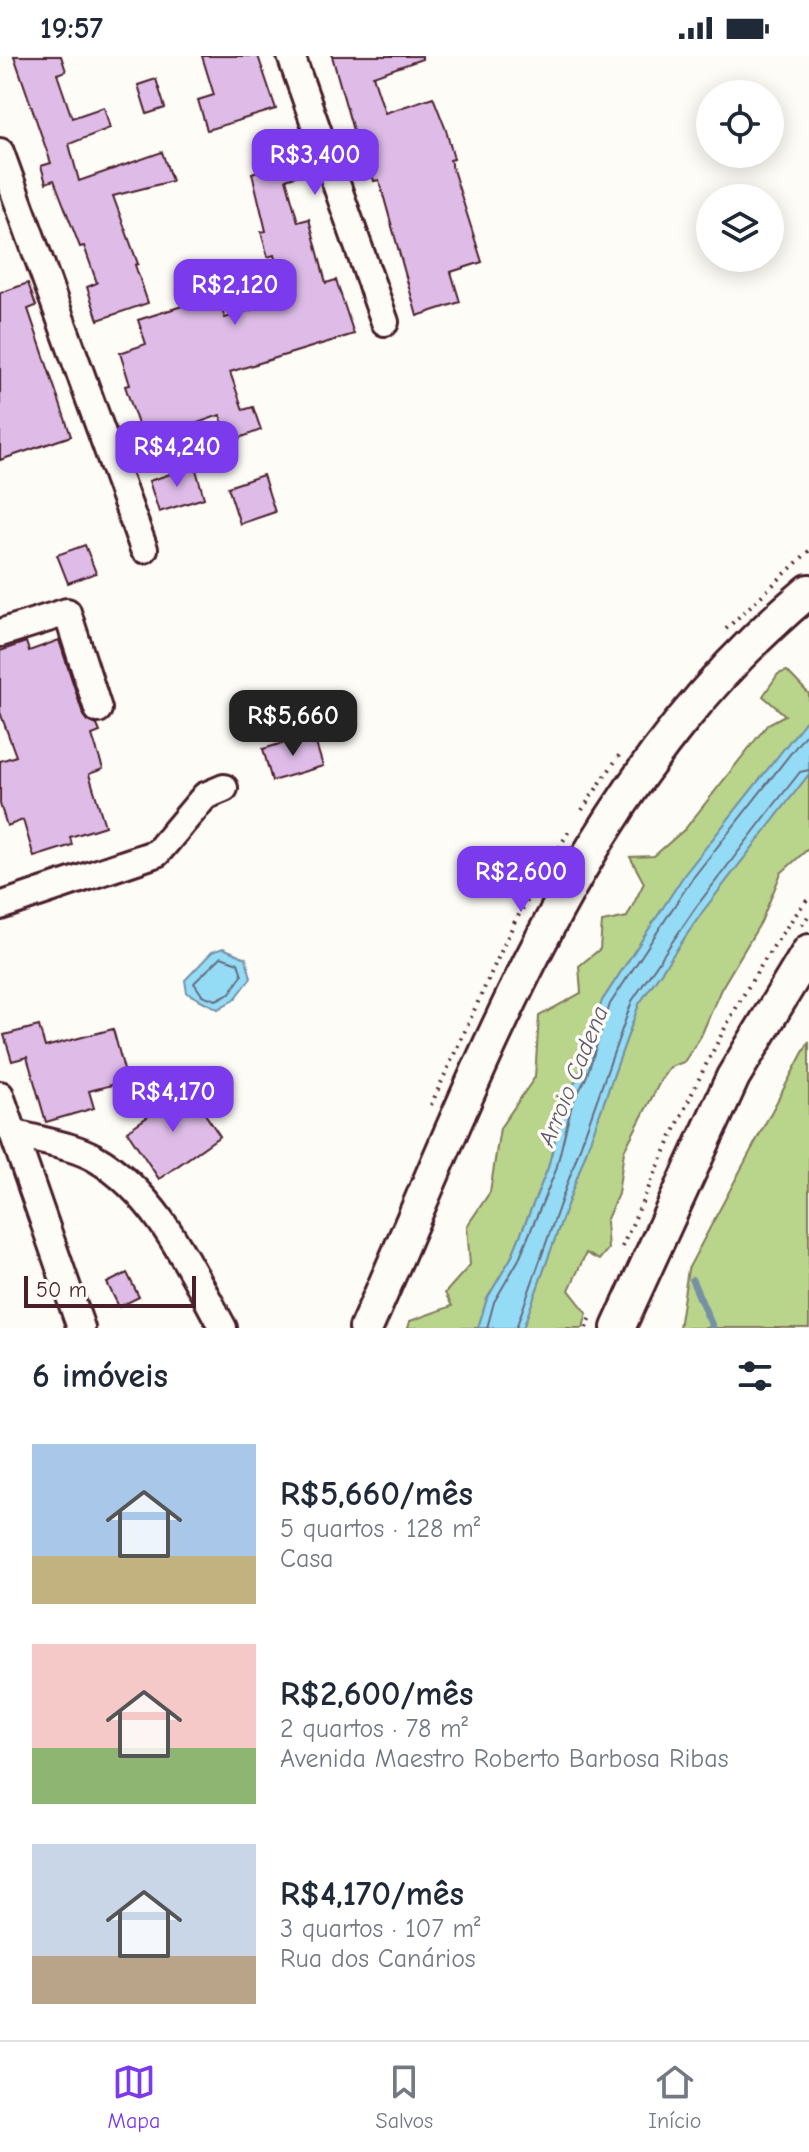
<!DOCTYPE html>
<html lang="pt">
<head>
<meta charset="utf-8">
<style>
	:root { --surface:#fff; --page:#f6f6f7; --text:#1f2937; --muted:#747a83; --line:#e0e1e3; --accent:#7c3aed }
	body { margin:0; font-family:"Comic Neue",sans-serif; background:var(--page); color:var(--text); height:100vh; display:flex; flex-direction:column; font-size:30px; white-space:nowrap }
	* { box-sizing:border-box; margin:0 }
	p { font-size:26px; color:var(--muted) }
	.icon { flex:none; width:44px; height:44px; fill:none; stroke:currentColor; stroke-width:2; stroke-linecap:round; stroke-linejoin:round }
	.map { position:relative; height:1272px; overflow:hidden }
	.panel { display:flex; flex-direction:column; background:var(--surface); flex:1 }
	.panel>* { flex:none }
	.buttons { position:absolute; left:696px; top:24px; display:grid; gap:16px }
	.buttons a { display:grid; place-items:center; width:88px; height:88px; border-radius:50%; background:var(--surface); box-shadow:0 4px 20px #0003; font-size:40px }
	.scale { position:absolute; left:24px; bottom:20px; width:172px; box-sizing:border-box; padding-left:8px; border:4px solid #4a1f2b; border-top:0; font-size:22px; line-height:28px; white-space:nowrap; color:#4a1f2b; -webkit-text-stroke:6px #fdfcf7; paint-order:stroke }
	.price { position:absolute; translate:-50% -68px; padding:0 18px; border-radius:16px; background:var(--accent); color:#fff; font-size:26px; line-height:52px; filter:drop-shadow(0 2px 4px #0008) }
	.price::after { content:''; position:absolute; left:50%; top:48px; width:24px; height:18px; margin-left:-12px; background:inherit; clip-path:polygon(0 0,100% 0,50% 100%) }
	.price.selected { background:#222; color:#fff }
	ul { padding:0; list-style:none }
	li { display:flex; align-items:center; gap:24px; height:200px; padding:0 32px }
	li span { display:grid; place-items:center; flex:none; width:224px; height:160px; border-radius:0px; color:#555 }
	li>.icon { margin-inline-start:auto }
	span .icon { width:96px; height:96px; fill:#fffc; stroke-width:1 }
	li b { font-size:34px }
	h2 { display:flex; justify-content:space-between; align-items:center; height:96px; padding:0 32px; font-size:34px }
	.status { display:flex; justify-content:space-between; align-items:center; height:56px; padding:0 40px; background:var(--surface); direction:ltr }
	.status svg { height:22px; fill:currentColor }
	.menu { display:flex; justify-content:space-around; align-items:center; height:112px; border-top:2px solid var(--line); background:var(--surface); font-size:22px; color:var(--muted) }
	.menu a { display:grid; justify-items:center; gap:4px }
	.menu .selected { color:var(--accent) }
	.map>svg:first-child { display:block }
	.green { fill:#b9d48b; stroke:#827a5b; stroke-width:2 }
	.water { fill:#94dcf6; stroke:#7690a5; stroke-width:2 }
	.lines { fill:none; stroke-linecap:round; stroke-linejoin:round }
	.shore { stroke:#686b7c; stroke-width:2 }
	.stream { stroke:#7690a5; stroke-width:7 }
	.building { fill:#debce7; stroke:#4a1f2b; stroke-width:2 }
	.minor-casing { stroke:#4a1f2b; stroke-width:32 }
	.major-casing { stroke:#4a1f2b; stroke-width:38 }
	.path { stroke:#4a1f2b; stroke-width:4; stroke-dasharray:2 6; stroke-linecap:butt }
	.minor { stroke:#fdfcf7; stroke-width:26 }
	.major { stroke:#fdfcf7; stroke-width:32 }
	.labels { text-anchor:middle; stroke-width:7; stroke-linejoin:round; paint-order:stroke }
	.water-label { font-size:24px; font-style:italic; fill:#605868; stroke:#fdfcf7 }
</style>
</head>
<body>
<div class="status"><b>19:57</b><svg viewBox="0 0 49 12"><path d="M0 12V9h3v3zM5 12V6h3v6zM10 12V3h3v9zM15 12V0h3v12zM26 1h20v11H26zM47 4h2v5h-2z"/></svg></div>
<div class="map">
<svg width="809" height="1272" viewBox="0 0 809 1272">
	<rect width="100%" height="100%" fill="#fdfcf7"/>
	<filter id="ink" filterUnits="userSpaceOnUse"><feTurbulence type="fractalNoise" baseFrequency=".0125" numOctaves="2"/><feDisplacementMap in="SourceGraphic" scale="16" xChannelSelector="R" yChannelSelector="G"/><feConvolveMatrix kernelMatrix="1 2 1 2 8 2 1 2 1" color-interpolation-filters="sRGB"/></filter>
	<g filter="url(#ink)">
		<g class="green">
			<path d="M787,615L809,638V661L685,818L602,945L579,1019L565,1045L548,1112L511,1202L487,1243L478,1272H408L410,1265L452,1250L445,1237L470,1209L467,1170L490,1136L500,1072L535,1021L539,960L581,937L579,910L600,893L602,866L627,861L644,827L630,801L654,800L685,773L768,668L785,659L763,640L778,618Z"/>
			<path d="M809,718V792L781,817L761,866L721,933L701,980L684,1006L670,1011L662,1022L624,1095L618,1138L606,1165L608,1193L599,1204L586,1197L569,1234L587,1257L583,1272H523L639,948L703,855Z"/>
			<path d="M809,985V1272H679L688,1213Z"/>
		</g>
		<g class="water">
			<path d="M809,661V718L703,855L639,948L523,1272H478L487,1243L511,1202L548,1112L565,1045L579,1019L602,945L685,818Z"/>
			<path d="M223,892L246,902L251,922L235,943L218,953L187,937L185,924L212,896Z"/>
		</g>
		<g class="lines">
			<g class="shore">
				<path d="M221,901L238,907L242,919L230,937L216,944L202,939L194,927Z"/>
				<path d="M487,1272L494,1246L518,1205L556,1114L572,1048L586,1022L610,948L692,823L809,674"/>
				<path d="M516,1272L632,945L696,851L771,753L800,716L809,714"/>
			</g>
			<path class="stream" d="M692,1224L713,1272"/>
		</g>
		<g class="building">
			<path d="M14,0H61L66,15L57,18L72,62L104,51L110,72L69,88L79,125L162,96L172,125L113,140L138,208L135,209L148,247L98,264L87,231L97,227L84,190L80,191L54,124L46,127L41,110L51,107Z"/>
			<path d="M202,0H258L276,53L207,74L198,44L214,39Z"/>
			<path d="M332,0H422V3L373,20L385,57L433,41L446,74L454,103L450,104L482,206L451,216L460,246L417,260L379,124L374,125L363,91L358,92Z"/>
			<path d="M156,23L165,52L147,58L138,29Z"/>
			<path d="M290,89L298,119L286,123L298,166L309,163L326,227L336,224L354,278L230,316L243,354L253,351L261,374L229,386L220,359L144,386L125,330L130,329L120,297L146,288L138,264L198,245L193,230L212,224L225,262L286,243L274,199L268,201L261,176L266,175L252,117L266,112L262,97Z"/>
			<path d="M28,227L36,250L28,253L71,380L0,404V237Z"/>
			<path d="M195,410L204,442L159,456L149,425Z"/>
			<path d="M263,419L275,456L240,468L228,431Z"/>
			<path d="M85,489L96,517L68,527L57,499Z"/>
			<path d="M59,584L83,658L88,665L97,669L100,676L92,679L103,713L89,718L105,770L70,781L72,789L34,801L23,764L7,770L0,748V705L16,700L0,656V595L26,586L29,595Z"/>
			<path d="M313,678L323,710L272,725L263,693Z"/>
			<path d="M39,970L45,991L113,973L127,1025L89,1035L94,1052L46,1066L27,1001L12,1005L4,979Z"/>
			<path d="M188,1033L220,1080L159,1123L127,1075Z"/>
			<path d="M127,1217L139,1241L119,1251L107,1227Z"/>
		</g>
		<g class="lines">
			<defs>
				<g id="minor">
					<path d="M291,0L385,266"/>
					<path d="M0,96L144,493"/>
					<path d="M0,577L67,556L98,653"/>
					<path d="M0,850L157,797L205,740L224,732"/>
					<path d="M0,1039L81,1272"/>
					<path d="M13,1077C39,1085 72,1089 95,1102C157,1138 190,1212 223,1272"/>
				</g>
				<g id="major">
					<path d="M366,1272C484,1007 578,727 809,535"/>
					<path d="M618,1272L733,1021L809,895"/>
				</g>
			</defs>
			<use href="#minor" class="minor-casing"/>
			<use href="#major" class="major-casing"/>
			<g class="path">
				<path d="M726,573L809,495"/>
				<path d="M582,754L620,698"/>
				<path d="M802,869L809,859"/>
				<path d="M431,1049L514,867L569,775"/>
				<path d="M622,1191C677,1070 727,946 809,841"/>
				<path d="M586,1272L591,1261"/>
			</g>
			<use href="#minor" class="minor"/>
			<use href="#major" class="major"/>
		</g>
	</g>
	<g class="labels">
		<g class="water-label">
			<text transform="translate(573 1020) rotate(-68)" y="8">Arroio Cadena</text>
		</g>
	</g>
</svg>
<div class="buttons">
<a><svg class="icon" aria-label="locate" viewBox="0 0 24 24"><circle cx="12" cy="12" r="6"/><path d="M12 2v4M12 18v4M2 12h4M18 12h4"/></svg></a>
<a><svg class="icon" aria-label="layers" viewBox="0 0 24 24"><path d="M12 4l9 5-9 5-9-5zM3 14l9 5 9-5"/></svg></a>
</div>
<div class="scale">50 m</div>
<b class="price" style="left:315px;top:141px">R$3,400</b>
<b class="price" style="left:235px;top:271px">R$2,120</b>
<b class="price" style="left:177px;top:433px">R$4,240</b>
<b class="price selected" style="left:293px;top:702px">R$5,660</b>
<b class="price" style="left:521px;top:858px">R$2,600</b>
<b class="price" style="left:173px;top:1078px">R$4,170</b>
</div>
<section class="panel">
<h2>6 imóveis<svg class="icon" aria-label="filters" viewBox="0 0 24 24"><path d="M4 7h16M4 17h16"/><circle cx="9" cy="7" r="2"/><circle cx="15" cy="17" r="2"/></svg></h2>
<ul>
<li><span style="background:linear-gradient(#a9c7e8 70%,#c2b280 0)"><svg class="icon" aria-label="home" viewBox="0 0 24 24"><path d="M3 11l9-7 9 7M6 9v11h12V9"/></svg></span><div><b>R$5,660/mês</b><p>5 quartos · 128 m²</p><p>Casa</p></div></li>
<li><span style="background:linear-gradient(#f6c9c9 65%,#8fb573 0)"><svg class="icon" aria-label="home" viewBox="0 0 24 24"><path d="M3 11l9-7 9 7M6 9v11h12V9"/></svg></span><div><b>R$2,600/mês</b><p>2 quartos · 78 m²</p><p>Avenida Maestro Roberto Barbosa Ribas</p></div></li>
<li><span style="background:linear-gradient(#c9d6e8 70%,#b9a48a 0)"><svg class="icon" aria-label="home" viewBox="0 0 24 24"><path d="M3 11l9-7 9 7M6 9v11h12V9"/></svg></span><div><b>R$4,170/mês</b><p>3 quartos · 107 m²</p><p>Rua dos Canários</p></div></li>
</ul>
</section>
<nav class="menu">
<a class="selected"><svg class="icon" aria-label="map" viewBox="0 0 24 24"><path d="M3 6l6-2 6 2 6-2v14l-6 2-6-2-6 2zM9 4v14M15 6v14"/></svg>Mapa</a>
<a><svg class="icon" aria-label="saved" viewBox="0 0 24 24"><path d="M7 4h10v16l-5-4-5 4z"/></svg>Salvos</a>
<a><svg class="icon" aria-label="home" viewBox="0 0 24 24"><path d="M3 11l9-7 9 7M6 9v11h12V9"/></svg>Início</a>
</nav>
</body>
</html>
